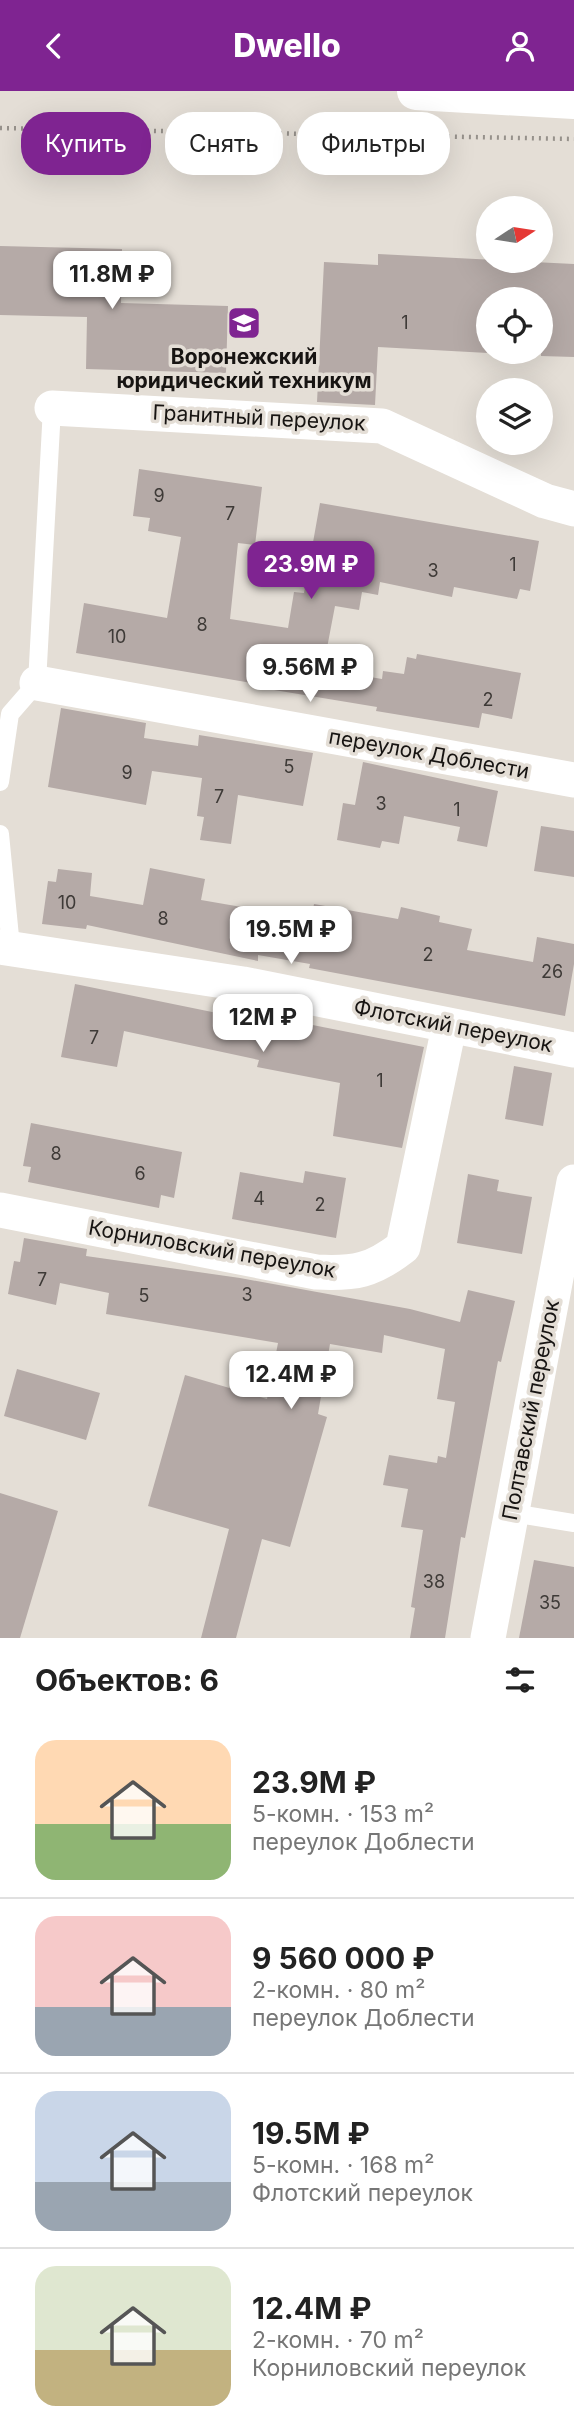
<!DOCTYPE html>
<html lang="ru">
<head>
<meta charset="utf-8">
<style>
	:root { --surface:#fff; --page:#f6f6f6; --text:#222; --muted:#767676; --line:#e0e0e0; --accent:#7f2491 }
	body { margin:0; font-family:Inter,sans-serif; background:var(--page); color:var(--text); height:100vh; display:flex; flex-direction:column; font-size:26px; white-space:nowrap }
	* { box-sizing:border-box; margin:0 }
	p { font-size:23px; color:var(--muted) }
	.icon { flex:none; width:38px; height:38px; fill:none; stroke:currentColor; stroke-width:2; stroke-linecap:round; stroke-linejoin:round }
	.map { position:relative; height:1547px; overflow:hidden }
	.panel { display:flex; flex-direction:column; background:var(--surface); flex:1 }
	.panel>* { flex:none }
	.hud { position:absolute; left:21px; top:21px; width:532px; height:63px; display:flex; gap:14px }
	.needle { width:46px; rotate:78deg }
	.buttons { position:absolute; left:476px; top:105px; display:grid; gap:14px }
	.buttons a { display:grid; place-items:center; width:77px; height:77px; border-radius:50%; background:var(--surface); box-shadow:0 7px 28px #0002; font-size:35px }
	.price { position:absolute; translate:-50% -60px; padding:0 16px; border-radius:14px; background:#fff; color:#222; font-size:23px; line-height:46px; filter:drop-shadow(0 2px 4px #0008) }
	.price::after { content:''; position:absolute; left:50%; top:42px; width:21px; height:16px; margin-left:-10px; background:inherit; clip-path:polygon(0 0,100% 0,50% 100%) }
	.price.active { background:var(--accent); color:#fff }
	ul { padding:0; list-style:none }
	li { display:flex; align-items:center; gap:21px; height:175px; padding:0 35px }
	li+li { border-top:2px solid var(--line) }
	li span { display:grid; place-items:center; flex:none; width:196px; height:140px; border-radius:21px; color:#555 }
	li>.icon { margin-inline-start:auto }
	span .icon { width:84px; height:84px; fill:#fffc; stroke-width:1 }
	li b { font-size:30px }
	h2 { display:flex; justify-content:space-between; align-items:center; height:84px; padding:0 35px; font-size:30px }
	.chip { padding:0 24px; border-radius:28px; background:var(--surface); box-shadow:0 7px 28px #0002; font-size:24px; line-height:63px }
	.chip.active { background:var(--accent); color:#fff }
	header { display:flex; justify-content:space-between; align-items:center; height:91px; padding:0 35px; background:var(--accent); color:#fff; font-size:32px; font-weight:800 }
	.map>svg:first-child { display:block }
	.building { fill:#b5aaa7 }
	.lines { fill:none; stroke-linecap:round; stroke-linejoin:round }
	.path { stroke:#96918b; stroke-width:4.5; stroke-dasharray:2 5; stroke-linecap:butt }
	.lane { stroke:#fff; stroke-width:18 }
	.street { stroke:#fff; stroke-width:35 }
	.secondary { stroke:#fff; stroke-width:38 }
	.labels { text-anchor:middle; stroke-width:7; stroke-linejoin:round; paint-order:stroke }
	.number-label { font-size:18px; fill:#3e3a37 }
	.poi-label { font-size:21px; font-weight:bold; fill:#171412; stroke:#e4ded6 }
	.street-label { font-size:21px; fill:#171412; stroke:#e4ded6 }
</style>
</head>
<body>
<header><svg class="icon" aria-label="back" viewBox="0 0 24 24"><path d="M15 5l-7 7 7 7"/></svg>Dwello<svg class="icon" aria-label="person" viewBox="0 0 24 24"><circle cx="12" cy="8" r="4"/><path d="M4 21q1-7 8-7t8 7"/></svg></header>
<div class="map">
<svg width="574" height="1547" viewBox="0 0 574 1547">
	<rect width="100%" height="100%" fill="#e4ded6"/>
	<g class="building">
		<path d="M0,155L122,158L121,212L228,215L226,282L86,278L87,226L0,224Z"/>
		<path d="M378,163L574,173V266L541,265V208H488V262L378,256L375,314L317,311L324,171L378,174Z"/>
		<path d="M139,378L262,396L255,454L238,452L230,528L288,537L294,501L304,502L320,412L539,450L530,500L520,498L517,508L454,496L452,506L380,491L378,504L362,501L359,519L335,515L323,578L382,588L383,580L404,583L407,566L416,568L417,563L521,582L512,628L482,622L479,637L376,620L377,616L262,597L263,594L76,562L84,512L167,527L181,446L148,440L150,427L133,425Z"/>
		<path d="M61,617L146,632L144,647L198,655L199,644L313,662L303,715L238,704L231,753L200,749L204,726L197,725L202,687L152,680L146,714L48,696Z"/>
		<path d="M363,671L498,700L487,756L457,750L460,736L404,725L399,753L382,750L380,757L337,749L343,712L355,714Z"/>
		<path d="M541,735L574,740V786L534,780Z"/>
		<path d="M150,777L205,788L201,809L311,828L314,813L398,828L401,816L440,825L439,831L472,838L467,859L533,871L537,846L574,853V873L565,925L309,877L310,873L258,864V870L87,834L86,838L42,833L48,790L56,791L58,778L92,782L90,805L143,814Z"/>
		<path d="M75,893L266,932L267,925L424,956L402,1057L333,1045L340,992L257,976L259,969L124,940L117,976L61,966Z"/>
		<path d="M514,975L552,982L543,1035L505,1028Z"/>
		<path d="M31,1032L182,1061L174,1107L161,1104L159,1117L28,1091L31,1076L23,1075Z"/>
		<path d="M305,1080L346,1087L336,1147L232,1128L240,1081L303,1092Z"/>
		<path d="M468,1083L499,1089L497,1100L532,1106L522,1163L457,1152Z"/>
		<path d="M24,1147L87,1158L86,1165L240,1187L410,1218L460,1231L468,1199L515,1210L501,1271L498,1270L465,1447L461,1446L445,1547H410L415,1517L411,1516L423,1439L401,1436L408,1398L383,1394L389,1364L437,1372L438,1365L446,1367L455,1311L437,1308L445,1258L384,1244L382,1262L330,1253L318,1323L327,1326L290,1456L262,1448L236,1547H201L229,1438L148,1415L185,1284L267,1308L278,1252L106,1223L109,1202L60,1192L56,1214L8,1203L14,1170L20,1171Z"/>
		<path d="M17,1278L100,1302L86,1349L4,1325Z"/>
		<path d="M0,1402L58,1420L20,1547H0Z"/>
		<path d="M534,1469L574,1476V1547H519Z"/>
	</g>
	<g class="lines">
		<path class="path" d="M0,37L574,48"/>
		<g class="lane">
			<path d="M0,691L10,623L37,592L52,317"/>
			<path d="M0,743L11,856"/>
			<path d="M512,1422L574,1432"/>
		</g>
		<g class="street">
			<path d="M52,317L382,335L545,410L574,418"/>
			<path d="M37,592L574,689"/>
			<path d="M0,856L243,893L574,959"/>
			<path d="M0,1119L316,1181C355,1183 372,1180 403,1156L449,936"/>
			<path d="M488,1547L574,1091"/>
		</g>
		<path class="secondary" d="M416,0L574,9"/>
	</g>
	<defs>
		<symbol id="university-square" viewBox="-11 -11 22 22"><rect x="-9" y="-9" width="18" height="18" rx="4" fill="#7f2491" stroke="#e4ded6"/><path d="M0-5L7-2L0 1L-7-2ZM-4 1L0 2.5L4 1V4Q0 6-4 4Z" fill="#fff"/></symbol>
	</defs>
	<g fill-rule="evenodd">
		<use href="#university-square" x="225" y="213" width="38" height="38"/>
	</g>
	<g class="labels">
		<g class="number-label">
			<text x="405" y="238">1</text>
			<text x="159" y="411">9</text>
			<text x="230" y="429">7</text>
			<text x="513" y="480">1</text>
			<text x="433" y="486">3</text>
			<text x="202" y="540">8</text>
			<text x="117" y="552">10</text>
			<text x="488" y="615">2</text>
			<text x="289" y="682">5</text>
			<text x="127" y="688">9</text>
			<text x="219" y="712">7</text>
			<text x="381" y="719">3</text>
			<text x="457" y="725">1</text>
			<text x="67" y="818">10</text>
			<text x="163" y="834">8</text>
			<text x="428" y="870">2</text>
			<text x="552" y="887">26</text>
			<text x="94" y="953">7</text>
			<text x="380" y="996">1</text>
			<text x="56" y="1069">8</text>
			<text x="140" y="1089">6</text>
			<text x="259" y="1114">4</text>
			<text x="320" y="1120">2</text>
			<text x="42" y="1195">7</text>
			<text x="247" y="1210">3</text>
			<text x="144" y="1211">5</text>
			<text x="434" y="1497">38</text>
			<text x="550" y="1518">35</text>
		</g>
		<g class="poi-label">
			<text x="244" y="273">Воронежский<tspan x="244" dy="24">юридический техникум</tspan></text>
		</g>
		<g class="street-label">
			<text transform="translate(259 327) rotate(3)" y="7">Гранитный переулок</text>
			<text transform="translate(429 663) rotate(10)" y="7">переулок Доблести</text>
			<text transform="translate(453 935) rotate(11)" y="7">Флотский переулок</text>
			<text transform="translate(212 1158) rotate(10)" y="7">Корниловский переулок</text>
			<text transform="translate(531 1319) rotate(-79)" y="7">Полтавский переулок</text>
		</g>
	</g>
</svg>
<div class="buttons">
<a><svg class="needle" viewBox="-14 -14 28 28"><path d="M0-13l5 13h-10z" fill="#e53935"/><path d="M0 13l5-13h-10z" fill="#767676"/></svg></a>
<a><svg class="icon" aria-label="locate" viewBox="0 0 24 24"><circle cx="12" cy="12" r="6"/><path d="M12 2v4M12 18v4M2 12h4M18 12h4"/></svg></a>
<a><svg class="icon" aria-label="layers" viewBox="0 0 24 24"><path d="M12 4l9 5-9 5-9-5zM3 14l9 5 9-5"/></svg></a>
</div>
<b class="price" style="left:112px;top:220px">11.8M ₽</b>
<b class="price active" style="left:311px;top:510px">23.9M ₽</b>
<b class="price" style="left:310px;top:613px">9.56M ₽</b>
<b class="price" style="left:291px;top:875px">19.5M ₽</b>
<b class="price" style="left:263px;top:963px">12M ₽</b>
<b class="price" style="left:291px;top:1320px">12.4M ₽</b>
<div class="hud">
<a class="chip active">Купить</a>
<a class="chip">Снять</a>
<a class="chip">Фильтры</a>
</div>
</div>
<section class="panel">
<h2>Объектов: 6<svg class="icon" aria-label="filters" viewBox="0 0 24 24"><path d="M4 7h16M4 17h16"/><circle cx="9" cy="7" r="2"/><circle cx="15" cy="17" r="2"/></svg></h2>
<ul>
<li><span style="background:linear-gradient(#ffd9b3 60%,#8fb573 0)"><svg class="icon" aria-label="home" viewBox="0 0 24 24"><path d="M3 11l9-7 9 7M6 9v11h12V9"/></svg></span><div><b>23.9M ₽</b><p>5-комн. · 153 m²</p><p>переулок Доблести</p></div></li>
<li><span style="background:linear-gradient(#f6c9c9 65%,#9aa5b1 0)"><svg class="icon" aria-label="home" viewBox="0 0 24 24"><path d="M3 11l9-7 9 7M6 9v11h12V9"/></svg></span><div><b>9 560 000 ₽</b><p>2-комн. · 80 m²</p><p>переулок Доблести</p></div></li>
<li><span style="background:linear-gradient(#c9d6e8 65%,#9aa5b1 0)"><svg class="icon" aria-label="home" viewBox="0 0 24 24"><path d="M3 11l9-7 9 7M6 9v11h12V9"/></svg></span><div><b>19.5M ₽</b><p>5-комн. · 168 m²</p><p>Флотский переулок</p></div></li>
<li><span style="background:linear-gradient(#dfe7d0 60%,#c2b280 0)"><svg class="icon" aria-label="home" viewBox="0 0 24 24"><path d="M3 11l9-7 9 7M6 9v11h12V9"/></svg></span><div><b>12.4M ₽</b><p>2-комн. · 70 m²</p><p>Корниловский переулок</p></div></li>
</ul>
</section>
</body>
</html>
